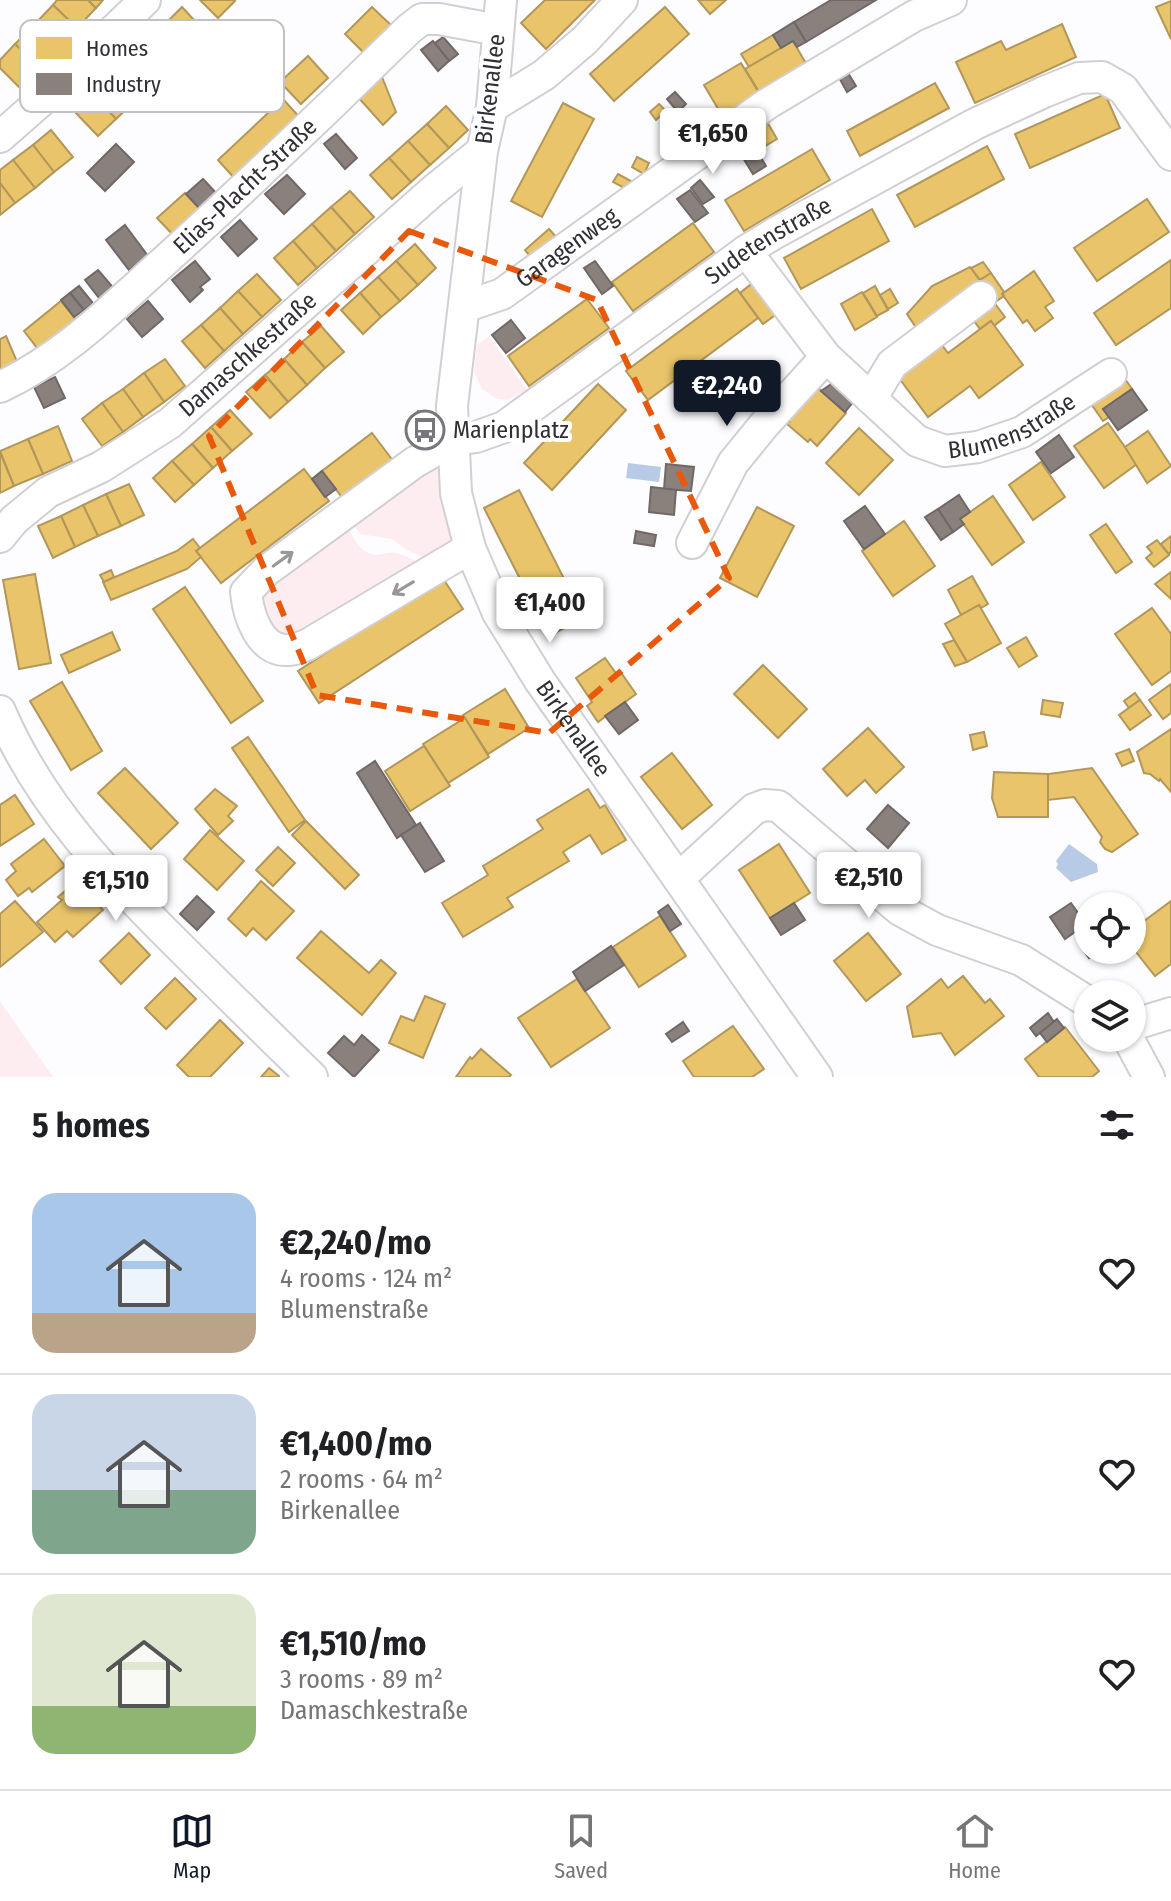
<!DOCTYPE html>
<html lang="en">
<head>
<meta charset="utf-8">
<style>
	:root { --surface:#fff; --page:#f6f6f6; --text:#202124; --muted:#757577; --line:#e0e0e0; --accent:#111827 }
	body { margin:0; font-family:"Fira Sans Condensed",sans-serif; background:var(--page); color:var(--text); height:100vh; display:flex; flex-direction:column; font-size:30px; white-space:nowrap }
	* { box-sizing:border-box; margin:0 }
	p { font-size:26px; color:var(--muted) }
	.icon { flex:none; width:44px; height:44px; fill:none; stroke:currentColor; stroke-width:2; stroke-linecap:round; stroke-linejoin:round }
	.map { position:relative; height:1077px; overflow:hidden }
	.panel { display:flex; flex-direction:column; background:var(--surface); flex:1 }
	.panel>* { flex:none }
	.controls { position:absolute; left:1074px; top:892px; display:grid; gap:16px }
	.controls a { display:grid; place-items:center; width:72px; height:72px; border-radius:50%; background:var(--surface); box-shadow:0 2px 6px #0004; font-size:40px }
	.price { position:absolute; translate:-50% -68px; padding:0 18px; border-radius:8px; background:#fff; color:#222; font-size:26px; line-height:52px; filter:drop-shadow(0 2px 4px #0008) }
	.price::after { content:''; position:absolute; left:50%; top:48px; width:24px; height:18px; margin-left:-12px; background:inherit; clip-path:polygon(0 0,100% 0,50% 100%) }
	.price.selected { background:var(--accent); color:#fff }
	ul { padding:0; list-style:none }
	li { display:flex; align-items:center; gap:24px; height:200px; padding:0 32px }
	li+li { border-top:2px solid var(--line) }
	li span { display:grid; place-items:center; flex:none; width:224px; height:160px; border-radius:24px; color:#555 }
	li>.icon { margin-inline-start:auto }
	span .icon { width:96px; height:96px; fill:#fffc; stroke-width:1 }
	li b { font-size:34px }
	h2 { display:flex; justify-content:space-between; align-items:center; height:96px; padding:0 32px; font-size:34px }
	.menu { display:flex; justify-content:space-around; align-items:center; height:112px; border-top:2px solid var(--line); background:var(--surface); font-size:22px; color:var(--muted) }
	.menu a { display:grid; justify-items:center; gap:4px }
	.menu .selected { color:var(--accent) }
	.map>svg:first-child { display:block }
	.green { fill:#fdedf1 }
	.water { fill:#b8cbe6 }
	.homes { fill:#e9c46a; stroke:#b2975a; stroke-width:2 }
	.industry { fill:#8a817c; stroke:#706867; stroke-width:2 }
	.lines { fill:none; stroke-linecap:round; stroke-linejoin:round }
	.minor-casing { stroke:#d2cfd4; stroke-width:34 }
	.minor { stroke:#fff; stroke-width:30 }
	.oneway { stroke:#98969a }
	.marked { fill:none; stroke:#e8590c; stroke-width:6; stroke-dasharray:16 10; stroke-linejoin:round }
	.labels { text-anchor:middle; stroke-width:8; stroke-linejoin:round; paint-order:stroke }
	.street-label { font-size:24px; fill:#322e35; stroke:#fff }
	.poi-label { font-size:24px; fill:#322e35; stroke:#fff; text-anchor:start }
	.key { fill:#fff; stroke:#c2c0c2; stroke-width:2 }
	.key-label { font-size:22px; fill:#322e35 }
</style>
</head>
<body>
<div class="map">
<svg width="1171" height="1077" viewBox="0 0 1171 1077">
	<rect width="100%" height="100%" fill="#fdfcfe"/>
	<g class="green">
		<path d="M489,336L527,390L507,400L497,399L482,389L474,372L477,345Z"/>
		<path d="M432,463L439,466L444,516L453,547L433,562L407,550L392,539L360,534L353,524Z"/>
		<path d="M345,522C351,534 360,554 375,555C382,555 388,552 395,553C406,555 416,561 426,566C401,581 310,642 286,636C275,633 269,624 262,616L267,613L261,595Z"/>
		<path d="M0,1001L1,1003L53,1077H0Z"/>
	</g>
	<g class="water">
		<path d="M628,463L661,467L659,482L626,478Z"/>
		<path d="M1069,844L1097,864L1098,872L1071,882L1056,868L1058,864L1056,861Z"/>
	</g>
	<g class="homes">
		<path d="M57,0H88L96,8L77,28L53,5Z"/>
		<path d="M88,0H103L96,8Z"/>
		<path d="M200,0H234L235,1L218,18Z"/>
		<path d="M545,0H595L546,49L521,23Z"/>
		<path d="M698,0H726L710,14Z"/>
		<path d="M1171,1V39L1156,7Z"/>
		<path d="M53,5L77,28L58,48L34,25Z"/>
		<path d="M182,7L206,33L188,50L164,25Z"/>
		<path d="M372,7L394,28L367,56L345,34Z"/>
		<path d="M665,7L689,34L614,101L590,74Z"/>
		<path d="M1062,24L1076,57L975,103L956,62L1001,41L1006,50Z"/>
		<path d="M34,25L58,48L39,68L15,44Z"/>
		<path d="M773,35L781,48L749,67L741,54Z"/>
		<path d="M793,41L808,67L761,95L745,69Z"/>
		<path d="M15,44L39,68L19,87L0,68V60Z"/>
		<path d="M308,56L328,78L301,104L280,82Z"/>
		<path d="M741,63L762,98L724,119L704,85Z"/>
		<path d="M110,76L134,102L116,119L92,93Z"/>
		<path d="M382,77L396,112L383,125L358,97Z"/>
		<path d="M935,83L949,108L860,156L847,131Z"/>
		<path d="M92,93L116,119L98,136L73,110Z"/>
		<path d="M1105,94L1120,128L1030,168L1015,134Z"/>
		<path d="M283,99L302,120L236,180L218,160Z"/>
		<path d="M563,103L594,119L542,217L511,201Z"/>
		<path d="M659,104L666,111L656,120L650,112Z"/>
		<path d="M446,106L468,130L449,148L427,124Z"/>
		<path d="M766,120L777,139L762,148L751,129Z"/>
		<path d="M427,124L449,148L430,165L408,141Z"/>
		<path d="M51,130L73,157L54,172L33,145Z"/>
		<path d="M408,141L430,165L411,182L389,158Z"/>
		<path d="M33,145L54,172L35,188L13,160Z"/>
		<path d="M987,146L1004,179L915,227L897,195Z"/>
		<path d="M812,149L830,180L744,231L725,200Z"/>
		<path d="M637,157L649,163L644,174L632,167Z"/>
		<path d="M389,158L411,182L392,199L370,175Z"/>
		<path d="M13,160L35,188L15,203L0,183V170Z"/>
		<path d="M618,174L631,181L626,189L613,182Z"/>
		<path d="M0,183L15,203L0,215Z"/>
		<path d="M350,191L374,217L355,234L331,207Z"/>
		<path d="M185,193L204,213L176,238L157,218Z"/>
		<path d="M1147,199L1169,232L1097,281L1074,248Z"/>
		<path d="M331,207L355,234L336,251L312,224Z"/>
		<path d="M872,209L889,241L801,289L784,258Z"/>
		<path d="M693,223L714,252L633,311L612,282Z"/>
		<path d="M312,224L336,251L317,268L293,241Z"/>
		<path d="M549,229L557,238L533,260L525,250Z"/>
		<path d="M293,241L317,268L298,285L274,258Z"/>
		<path d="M415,244L436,268L418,285L396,261Z"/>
		<path d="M1171,260V308L1116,345L1094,313Z"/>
		<path d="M396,261L418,285L400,301L378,277Z"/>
		<path d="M983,262L991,273L980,280L971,268Z"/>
		<path d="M970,267L981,282L917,329L907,314L932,286Z"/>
		<path d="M1034,271L1054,301L1045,307L1053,318L1035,331L1027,320L1023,323L1002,294Z"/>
		<path d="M991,273L1004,292L1002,294L1004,296L995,302L980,280Z"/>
		<path d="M257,274L281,300L262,317L238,291Z"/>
		<path d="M378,277L400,301L381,317L360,293Z"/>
		<path d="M755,281L778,313L763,324L740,293Z"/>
		<path d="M875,286L888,310L877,316L863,293Z"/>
		<path d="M737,289L758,318L648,400L626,371Z"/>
		<path d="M890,289L898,303L888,309L880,295Z"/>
		<path d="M238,291L262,317L243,334L220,308Z"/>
		<path d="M862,292L877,317L855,330L841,304Z"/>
		<path d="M360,293L381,317L363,334L341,310Z"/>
		<path d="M587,299L609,328L529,386L508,356Z"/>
		<path d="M61,301L79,323L41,353L24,331Z"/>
		<path d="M993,301L1005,317L994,326L991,321L980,329L971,317Z"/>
		<path d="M220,308L243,334L224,351L201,325Z"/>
		<path d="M991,321L1023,365L979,398L970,386L928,417L896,374L939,341L948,353Z"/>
		<path d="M201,325L224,351L205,368L182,341Z"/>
		<path d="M321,326L344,352L325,368L302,342Z"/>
		<path d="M6,336L18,364L0,372V339Z"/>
		<path d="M302,342L325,368L307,385L284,359Z"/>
		<path d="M165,359L185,386L164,402L144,373Z"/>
		<path d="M284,359L307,385L288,402L265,375Z"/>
		<path d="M144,373L164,402L143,417L123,389Z"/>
		<path d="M265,375L288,402L270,418L246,392Z"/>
		<path d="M1123,376L1132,389L1103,409L1109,417L1103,421L1089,401Z"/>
		<path d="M813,383L846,413L817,446L810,439L808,442L787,424L790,421L784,416Z"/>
		<path d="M598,384L626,410L552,490L524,463Z"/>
		<path d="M123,389L143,417L123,432L102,403Z"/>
		<path d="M102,403L123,432L102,446L82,419Z"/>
		<path d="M230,410L252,434L232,451L211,427Z"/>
		<path d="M418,411L424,412L422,428L416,427Z"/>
		<path d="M1108,423L1137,464L1104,488L1074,446Z"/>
		<path d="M58,426L72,461L43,474L28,439Z"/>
		<path d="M211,427L232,451L213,468L192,444Z"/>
		<path d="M859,428L893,460L859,495L826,463Z"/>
		<path d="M1148,431L1171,466L1147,483L1125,447Z"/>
		<path d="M372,433L394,462L344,500L322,471Z"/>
		<path d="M28,439L43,474L14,486L0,451Z"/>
		<path d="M192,444L213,468L194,485L172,461Z"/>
		<path d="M0,452L14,486L0,493Z"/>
		<path d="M172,461L194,485L175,502L153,478Z"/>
		<path d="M1041,462L1065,497L1033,520L1009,485Z"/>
		<path d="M304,469L329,501L221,583L196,551Z"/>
		<path d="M129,484L144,515L121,526L106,494Z"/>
		<path d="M519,490L584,618L549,636L484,508Z"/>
		<path d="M106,494L121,526L98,536L83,505Z"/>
		<path d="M993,496L1024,542L992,565L960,519Z"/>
		<path d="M83,505L98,536L75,547L61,516Z"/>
		<path d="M757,507L794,526L757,597L720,578Z"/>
		<path d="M61,516L75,547L53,558L38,526Z"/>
		<path d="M904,521L935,566L893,596L862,551Z"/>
		<path d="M1106,524L1132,562L1116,573L1090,535Z"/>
		<path d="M1171,536V551L1169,554L1161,544Z"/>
		<path d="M193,539L200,548L196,551L201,557L187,569L111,600L103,582L177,551Z"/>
		<path d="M1157,540L1169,555L1154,567L1146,558L1152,553L1147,547Z"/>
		<path d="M111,570L114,577L104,582L100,575Z"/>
		<path d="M1171,572V599L1155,584Z"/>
		<path d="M35,574L51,663L19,669L3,580Z"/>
		<path d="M972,576L988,604L981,608L979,605L961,615L948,590Z"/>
		<path d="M442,577L463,609L319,703L298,671Z"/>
		<path d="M185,587L263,701L231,723L153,609Z"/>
		<path d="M979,605L1001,643L967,662L945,624Z"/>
		<path d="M1152,608L1171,634V671L1152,685L1115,634Z"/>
		<path d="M112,632L120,650L69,673L61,655Z"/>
		<path d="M1026,637L1037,656L1019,667L1007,648Z"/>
		<path d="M954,640L967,662L955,666L943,644Z"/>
		<path d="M605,658L618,676L622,674L636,694L598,722L587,706L592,702L576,678Z"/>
		<path d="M763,665L807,709L778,738L734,694Z"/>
		<path d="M62,682L102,751L71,770L30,701Z"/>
		<path d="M1171,684V713L1163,719L1149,700Z"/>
		<path d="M505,689L529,728L488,754L463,715Z"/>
		<path d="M1135,693L1140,700L1129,708L1124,701Z"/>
		<path d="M1043,700L1063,703L1060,717L1041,714Z"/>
		<path d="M1140,700L1151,715L1130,730L1119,715Z"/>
		<path d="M465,718L489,757L448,783L423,744Z"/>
		<path d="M868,728L904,767L876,793L865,780L847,796L823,769Z"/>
		<path d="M1171,729V792L1160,779L1159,781L1150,774L1144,773L1137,752Z"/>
		<path d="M984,732L987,746L973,750L970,735Z"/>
		<path d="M248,737L305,820L289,832L232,748Z"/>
		<path d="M424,746L450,786L410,811L385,771Z"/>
		<path d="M1129,749L1134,761L1122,766L1116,754Z"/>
		<path d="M672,753L712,805L682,829L641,777Z"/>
		<path d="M125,768L178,823L151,849L98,793Z"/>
		<path d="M1092,768L1138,834L1112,852L1105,849L1100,842L1102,837L1074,797L1048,800V774Z"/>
		<path d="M994,772L1048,774V817H998L992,798Z"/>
		<path d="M215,789L237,806L228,816L233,821L218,835L195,809Z"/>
		<path d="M588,789L600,808L605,805L626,840L602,854L590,835L563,852L569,861L507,898L513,907L463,937L442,903L488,875L483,866L543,829L537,820Z"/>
		<path d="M15,795L34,824L0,846V805Z"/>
		<path d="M306,821L359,875L345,889L292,835Z"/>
		<path d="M210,830L244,861L217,890L184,859Z"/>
		<path d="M44,839L65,866L32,892L29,888L18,896L6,880L16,871L11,864Z"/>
		<path d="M779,844L810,893L770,918L739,870Z"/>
		<path d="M278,847L295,863L273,886L256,870Z"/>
		<path d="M261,881L294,911L266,940L253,928L246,936L228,919Z"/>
		<path d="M80,884L103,910L73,937L67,931L55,942L37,922L62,900L58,897L70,887L73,891Z"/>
		<path d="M15,901L43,932L0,967V914Z"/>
		<path d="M1171,901V964L1155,976L1132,947V930Z"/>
		<path d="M660,916L686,956L639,987L613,947Z"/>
		<path d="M321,931L369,973L381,960L396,973L362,1015L297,958Z"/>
		<path d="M129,933L150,955L121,984L100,961Z"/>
		<path d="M868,933L901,974L866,1001L834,961Z"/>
		<path d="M963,976L985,1003L990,999L1004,1016L955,1055L941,1033L913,1037L907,1007L941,979L948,988Z"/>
		<path d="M175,978L196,999L166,1029L145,1008Z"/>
		<path d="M577,979L610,1028L551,1067L518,1018Z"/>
		<path d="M425,996L445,1004L423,1058L389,1043L401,1016L414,1021Z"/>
		<path d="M220,1020L243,1043L210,1077H189L177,1065Z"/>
		<path d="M733,1026L764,1069L752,1077H694L683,1061Z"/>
		<path d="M1065,1027L1099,1071L1092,1077H1039L1025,1059Z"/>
		<path d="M481,1049L511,1075L509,1077H456L470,1057L472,1059Z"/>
		<path d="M269,1068L279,1076V1077H261Z"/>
	</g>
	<g class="industry">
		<path d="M831,0H876L806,42L794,22Z"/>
		<path d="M794,22L806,42L797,47L793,41L781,48L773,35Z"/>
		<path d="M443,37L458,54L449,61L435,43Z"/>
		<path d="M433,41L449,61L438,71L421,50Z"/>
		<path d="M845,68L856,86L847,92L836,72Z"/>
		<path d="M675,92L686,104L678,112L667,99Z"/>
		<path d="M336,134L357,158L345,169L324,144Z"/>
		<path d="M116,144L134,162L105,191L87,173Z"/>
		<path d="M755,148L766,166L753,174L742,156Z"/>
		<path d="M287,175L305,194L284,214L265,194Z"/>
		<path d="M203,179L218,195L201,210L186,194Z"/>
		<path d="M700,180L714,197L703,204L691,188Z"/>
		<path d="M690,190L708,213L695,222L677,199Z"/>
		<path d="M240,220L257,239L238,256L221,237Z"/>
		<path d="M125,225L148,256L129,270L106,240Z"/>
		<path d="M195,261L210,279L200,287L203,290L190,302L172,280Z"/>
		<path d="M595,261L613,286L602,294L584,268Z"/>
		<path d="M98,270L117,292L103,303L85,280Z"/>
		<path d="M79,286L93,303L84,310L70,293Z"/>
		<path d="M70,293L84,310L74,317L61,300Z"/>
		<path d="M148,301L163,319L142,337L127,319Z"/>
		<path d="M511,320L525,338L506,353L492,335Z"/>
		<path d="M55,377L65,398L44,408L34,387Z"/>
		<path d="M834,382L853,402L845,412L821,391Z"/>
		<path d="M1132,389L1147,410L1118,430L1103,409Z"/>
		<path d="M1059,435L1074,457L1051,473L1036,452Z"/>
		<path d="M666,464L694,467L691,491L664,489Z"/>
		<path d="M322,471L336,489L325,497L312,479Z"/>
		<path d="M651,487L676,490L674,515L649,512Z"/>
		<path d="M959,495L970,512L960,519L964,524L953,532L938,509Z"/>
		<path d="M865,506L885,534L864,549L844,521Z"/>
		<path d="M938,509L953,532L941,540L925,517Z"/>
		<path d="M636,531L656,535L654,546L634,543Z"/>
		<path d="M625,702L638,720L619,734L605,716Z"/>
		<path d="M375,761L416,825L397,838L357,773Z"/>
		<path d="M888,805L909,823L888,848L867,829Z"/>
		<path d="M420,823L444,861L425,872L401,835Z"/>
		<path d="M197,896L214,912L197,930L180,914Z"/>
		<path d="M794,903L805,920L781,935L770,918Z"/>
		<path d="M1071,903L1086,924L1065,939L1050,917Z"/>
		<path d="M668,905L681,924L670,931L658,912Z"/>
		<path d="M1088,942V950H1100L1089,958L1081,947Z"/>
		<path d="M611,946L624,965L585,991L573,972Z"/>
		<path d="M1048,1013L1054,1022L1036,1036L1030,1028Z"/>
		<path d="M1057,1019L1064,1028L1047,1042L1040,1033Z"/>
		<path d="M683,1022L689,1031L672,1042L666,1034Z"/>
		<path d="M362,1035L379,1050L354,1077L328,1053L344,1036L354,1045Z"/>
	</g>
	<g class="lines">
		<defs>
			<g id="minor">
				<path id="s1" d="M501,0L492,107L482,151L452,406L456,493L470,548L498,613L540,681L817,1077"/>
				<path d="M492,107L544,75L585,40L622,0"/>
				<path d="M0,137L41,101L145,0"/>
				<path id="s2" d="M746,251L826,357L917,441L945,451L978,447L1022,432L1111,374"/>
				<path id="s3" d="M464,307L502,294L767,104L914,16L951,0"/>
				<path id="s4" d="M0,387C65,357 116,304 169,257C250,183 330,107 409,29L422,19H439L498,30"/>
				<path d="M871,399L892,364L981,297"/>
				<path id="s5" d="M0,537L14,520L48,492L101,467L170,423L434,190L482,151"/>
				<path d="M692,543L733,463L764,425L826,357"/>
				<path id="s6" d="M470,548L307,645C301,647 294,650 288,650C259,652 248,613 246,592L266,571L415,462L454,440L476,437L504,427L746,251L775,233L975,124L1044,92L1079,78L1102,77L1123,89L1171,155"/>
				<path d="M0,711C40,805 109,877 181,948C224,991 268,1034 312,1077"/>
				<path d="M679,878L754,809L765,805L778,806L900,910L937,930L1021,960L1088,1002"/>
				<path d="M1132,1025L1171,1013"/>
				<path d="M1128,1038L1149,1077"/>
			</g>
		</defs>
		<use href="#minor" class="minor-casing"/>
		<use href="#minor" class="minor"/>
	</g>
	<defs><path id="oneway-shaft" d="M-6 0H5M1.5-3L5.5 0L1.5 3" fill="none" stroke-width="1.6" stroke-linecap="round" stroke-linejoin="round" transform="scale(2)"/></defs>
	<g class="oneway">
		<use href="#oneway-shaft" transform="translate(283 559) rotate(-36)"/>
		<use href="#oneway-shaft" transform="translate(403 588) rotate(149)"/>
	</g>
	<path class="marked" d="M409,231L597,300L729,578L549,733L317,695L209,436Z"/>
	<defs>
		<symbol id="bus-ring" viewBox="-11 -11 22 22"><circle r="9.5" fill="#fff" stroke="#79767b" stroke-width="1.5"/><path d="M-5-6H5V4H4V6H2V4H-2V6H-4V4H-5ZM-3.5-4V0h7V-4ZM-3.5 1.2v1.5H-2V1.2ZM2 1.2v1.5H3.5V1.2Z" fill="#79767b"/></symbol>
	</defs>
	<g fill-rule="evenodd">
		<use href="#bus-ring" x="403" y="408" width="44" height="44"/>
	</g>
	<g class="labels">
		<g class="street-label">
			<text transform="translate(490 89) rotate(-83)" y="8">Birkenallee</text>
			<text dy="8" stroke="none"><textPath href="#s4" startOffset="318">Elias-Placht-Straße</textPath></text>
			<text dy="8" stroke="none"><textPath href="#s6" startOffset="922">Sudetenstraße</textPath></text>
			<text dy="8" stroke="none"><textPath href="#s3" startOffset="120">Garagenweg</textPath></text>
			<text dy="8" stroke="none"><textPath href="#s5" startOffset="310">Damaschkestraße</textPath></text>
			<text dy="8" stroke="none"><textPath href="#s2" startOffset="358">Blumenstraße</textPath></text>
			<text dy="8" stroke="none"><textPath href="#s1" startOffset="762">Birkenallee</textPath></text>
		</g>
		<g class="poi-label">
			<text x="453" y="438">Marienplatz</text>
		</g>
	</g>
	<rect x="20" y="20" width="264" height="92" rx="12" class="key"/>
	<rect x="36" y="37" width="36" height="22" fill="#e9c46a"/>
	<rect x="36" y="73" width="36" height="22" fill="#8a817c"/>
	<g class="key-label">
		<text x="86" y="56">Homes</text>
		<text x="86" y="92">Industry</text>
	</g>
</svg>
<div class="controls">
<a><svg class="icon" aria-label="locate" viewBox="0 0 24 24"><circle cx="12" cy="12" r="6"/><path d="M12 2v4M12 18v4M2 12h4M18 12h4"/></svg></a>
<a><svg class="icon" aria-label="layers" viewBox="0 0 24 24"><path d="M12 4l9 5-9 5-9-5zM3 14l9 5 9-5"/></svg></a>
</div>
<b class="price" style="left:713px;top:176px">€1,650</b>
<b class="price selected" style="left:727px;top:428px">€2,240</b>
<b class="price" style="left:550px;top:645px">€1,400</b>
<b class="price" style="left:869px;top:920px">€2,510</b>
<b class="price" style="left:116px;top:923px">€1,510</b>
</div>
<section class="panel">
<h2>5 homes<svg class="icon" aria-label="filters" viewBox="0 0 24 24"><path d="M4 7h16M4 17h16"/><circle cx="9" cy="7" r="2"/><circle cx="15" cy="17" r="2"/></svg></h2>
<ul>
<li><span style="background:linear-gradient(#a9c7e8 75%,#b9a48a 0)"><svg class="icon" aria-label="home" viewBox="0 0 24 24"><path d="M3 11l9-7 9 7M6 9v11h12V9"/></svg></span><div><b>€2,240/mo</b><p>4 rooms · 124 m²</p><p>Blumenstraße</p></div><svg class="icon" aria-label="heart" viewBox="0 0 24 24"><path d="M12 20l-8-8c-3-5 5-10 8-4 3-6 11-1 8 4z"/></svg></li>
<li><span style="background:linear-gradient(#c9d6e8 60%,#7fa58c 0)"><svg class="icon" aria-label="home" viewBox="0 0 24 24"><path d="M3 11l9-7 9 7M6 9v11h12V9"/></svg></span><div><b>€1,400/mo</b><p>2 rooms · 64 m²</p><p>Birkenallee</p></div><svg class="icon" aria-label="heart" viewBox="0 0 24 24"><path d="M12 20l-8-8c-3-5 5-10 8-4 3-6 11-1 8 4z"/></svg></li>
<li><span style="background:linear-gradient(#dfe7d0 70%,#8fb573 0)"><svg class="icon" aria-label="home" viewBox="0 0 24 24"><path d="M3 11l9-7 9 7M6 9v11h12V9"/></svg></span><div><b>€1,510/mo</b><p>3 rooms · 89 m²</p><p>Damaschkestraße</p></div><svg class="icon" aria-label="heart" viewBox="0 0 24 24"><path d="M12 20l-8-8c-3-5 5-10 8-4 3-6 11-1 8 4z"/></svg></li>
</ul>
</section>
<nav class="menu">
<a class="selected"><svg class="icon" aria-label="map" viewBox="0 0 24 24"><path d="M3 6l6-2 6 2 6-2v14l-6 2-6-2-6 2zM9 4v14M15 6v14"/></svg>Map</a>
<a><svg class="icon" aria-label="saved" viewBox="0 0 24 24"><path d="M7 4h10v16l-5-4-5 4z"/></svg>Saved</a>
<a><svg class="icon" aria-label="home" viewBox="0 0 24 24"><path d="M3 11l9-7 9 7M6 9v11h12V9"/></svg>Home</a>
</nav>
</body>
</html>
